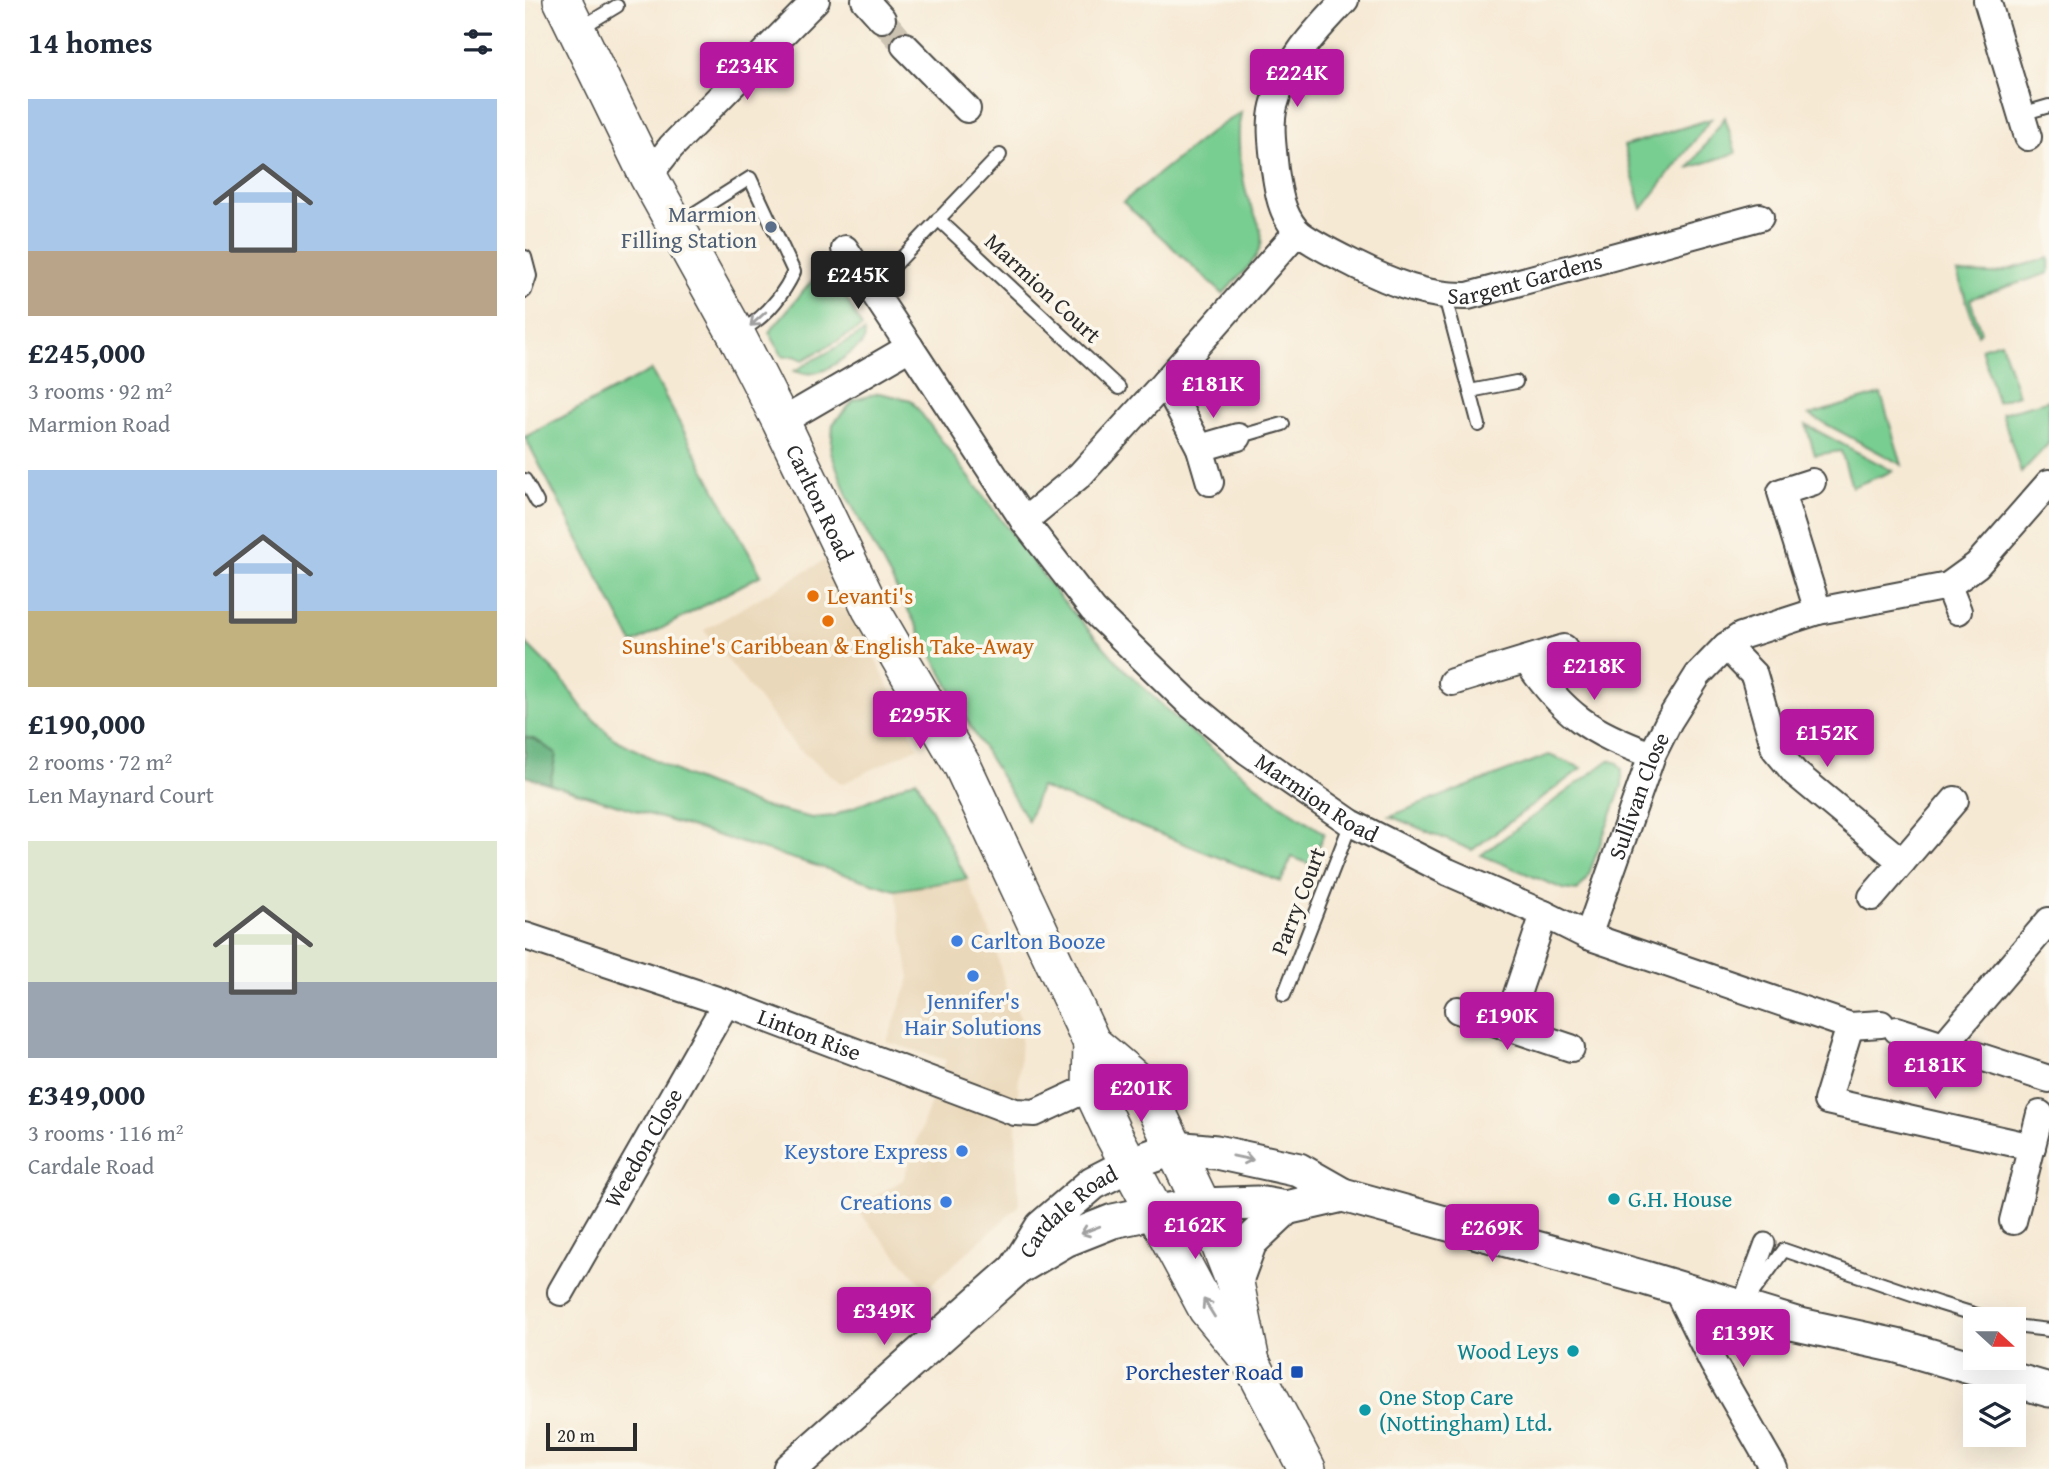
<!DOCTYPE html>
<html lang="en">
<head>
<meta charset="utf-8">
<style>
	:root { --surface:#fff; --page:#f2f2f3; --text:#1f2937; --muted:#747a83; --accent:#b5179e }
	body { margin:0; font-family:"Gentium Book Plus",serif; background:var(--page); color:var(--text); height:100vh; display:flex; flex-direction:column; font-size:26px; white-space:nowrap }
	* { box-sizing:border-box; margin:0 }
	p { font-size:23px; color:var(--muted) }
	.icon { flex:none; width:38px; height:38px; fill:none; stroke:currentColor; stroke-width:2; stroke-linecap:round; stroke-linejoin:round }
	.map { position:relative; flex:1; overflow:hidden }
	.details { display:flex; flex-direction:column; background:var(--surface); width:525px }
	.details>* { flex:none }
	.needle { width:46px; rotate:111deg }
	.buttons { position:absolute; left:1438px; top:1307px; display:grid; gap:14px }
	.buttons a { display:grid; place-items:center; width:63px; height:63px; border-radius:0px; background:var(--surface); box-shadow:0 7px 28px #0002; font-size:35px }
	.scale { position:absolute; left:21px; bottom:18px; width:91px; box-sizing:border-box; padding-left:7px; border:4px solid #2b2b2b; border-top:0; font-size:19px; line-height:24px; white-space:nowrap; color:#2b2b2b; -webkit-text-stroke:5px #fbf7ec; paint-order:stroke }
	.price { position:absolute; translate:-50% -60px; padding:0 16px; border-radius:7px; background:var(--accent); color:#fff; font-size:23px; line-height:46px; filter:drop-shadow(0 2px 4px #0008) }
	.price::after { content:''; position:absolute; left:50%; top:42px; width:21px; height:16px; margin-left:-10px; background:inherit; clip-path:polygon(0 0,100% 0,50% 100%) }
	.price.on { background:#222; color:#fff }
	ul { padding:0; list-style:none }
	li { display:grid; align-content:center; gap:14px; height:371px; padding:0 28px }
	li span { display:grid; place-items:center; height:217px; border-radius:0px; color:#555 }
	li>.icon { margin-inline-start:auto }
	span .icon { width:126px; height:126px; fill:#fffc; stroke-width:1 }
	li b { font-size:30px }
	h2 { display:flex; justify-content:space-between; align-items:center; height:84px; padding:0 28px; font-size:30px }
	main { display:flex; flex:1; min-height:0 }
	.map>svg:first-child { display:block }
	.built { fill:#ead8ba }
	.green { fill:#78cd91; stroke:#527c5e; stroke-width:2 }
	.forest { fill:#62b07b; stroke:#466e53; stroke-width:2 }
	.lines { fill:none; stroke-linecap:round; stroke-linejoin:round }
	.minor-tunnel { stroke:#cdc3b2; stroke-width:26; stroke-dasharray:26 13; stroke-linecap:butt }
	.service-casing { stroke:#494844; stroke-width:16 }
	.pedestrian-casing { stroke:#494844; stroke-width:23 }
	.minor-casing { stroke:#494844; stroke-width:30 }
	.tertiary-casing { stroke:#494844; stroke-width:37 }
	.secondary-casing { stroke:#494844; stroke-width:40 }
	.service { stroke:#fff; stroke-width:12 }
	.pedestrian { stroke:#fff; stroke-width:19 }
	.minor { stroke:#fff; stroke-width:26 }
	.tertiary { stroke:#fff; stroke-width:33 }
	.secondary { stroke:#fff; stroke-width:37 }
	.oneway { stroke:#a0a0a0 }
	.service-dot { fill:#5c6f8a; stroke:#fbf7ec; stroke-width:2.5 }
	.food-dot { fill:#e8710a; stroke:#fbf7ec; stroke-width:2.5 }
	.shop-dot { fill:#3f7fe0; stroke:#fbf7ec; stroke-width:2.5 }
	.culture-dot { fill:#0f9aa8; stroke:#fbf7ec; stroke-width:2.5 }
	.transit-dot { fill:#1a4fb4; stroke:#fbf7ec; stroke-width:2.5 }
	.labels { text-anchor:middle; stroke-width:7; stroke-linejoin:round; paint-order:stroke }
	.service-label { font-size:23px; fill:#4e5e75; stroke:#fbf7ec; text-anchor:end }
	.street-label { font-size:23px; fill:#2b2b2b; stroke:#fbf7ec }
	.food-label { font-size:23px; fill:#c56008; stroke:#fbf7ec; text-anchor:start }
	.shop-label { font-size:23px; fill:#366cbe; stroke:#fbf7ec; text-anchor:end }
	.culture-label { font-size:23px; fill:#0d838f; stroke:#fbf7ec; text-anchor:start }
	.transit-label { font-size:23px; fill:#164399; stroke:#fbf7ec; text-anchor:end }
</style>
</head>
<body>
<main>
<section class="details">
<h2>14 homes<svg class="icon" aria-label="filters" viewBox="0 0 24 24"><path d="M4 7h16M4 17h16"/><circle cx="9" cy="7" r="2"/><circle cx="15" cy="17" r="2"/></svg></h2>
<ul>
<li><span style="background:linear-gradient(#a9c7e8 70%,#b9a48a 0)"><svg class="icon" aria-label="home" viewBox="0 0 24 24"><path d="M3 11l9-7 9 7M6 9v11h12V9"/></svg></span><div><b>£245,000</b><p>3 rooms · 92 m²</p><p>Marmion Road</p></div></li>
<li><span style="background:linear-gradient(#a9c7e8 65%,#c2b280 0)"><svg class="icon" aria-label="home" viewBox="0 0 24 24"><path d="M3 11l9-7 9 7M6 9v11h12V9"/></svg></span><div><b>£190,000</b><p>2 rooms · 72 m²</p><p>Len Maynard Court</p></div></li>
<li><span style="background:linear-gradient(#dfe7d0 65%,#9aa5b1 0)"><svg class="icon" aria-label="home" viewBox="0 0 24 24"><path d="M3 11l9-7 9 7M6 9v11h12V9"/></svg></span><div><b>£349,000</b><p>3 rooms · 116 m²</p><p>Cardale Road</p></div></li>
</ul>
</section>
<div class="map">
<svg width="1524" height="1469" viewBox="0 0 1524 1469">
	<rect width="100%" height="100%" fill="#fbf7ec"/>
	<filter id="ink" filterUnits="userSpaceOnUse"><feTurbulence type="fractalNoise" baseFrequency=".0143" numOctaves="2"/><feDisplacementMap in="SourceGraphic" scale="14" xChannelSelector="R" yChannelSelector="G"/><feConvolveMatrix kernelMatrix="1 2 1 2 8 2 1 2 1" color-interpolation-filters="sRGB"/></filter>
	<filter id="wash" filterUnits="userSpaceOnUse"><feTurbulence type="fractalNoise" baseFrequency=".00686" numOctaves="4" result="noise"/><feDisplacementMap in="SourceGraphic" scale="28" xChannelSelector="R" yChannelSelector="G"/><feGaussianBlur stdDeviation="1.57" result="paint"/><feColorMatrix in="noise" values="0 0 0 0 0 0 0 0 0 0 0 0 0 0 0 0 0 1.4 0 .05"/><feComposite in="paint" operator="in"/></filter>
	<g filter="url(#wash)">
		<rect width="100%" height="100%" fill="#f6e9d4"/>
		<g class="built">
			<path d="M302,559L393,747L317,784L271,747L179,630Z"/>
			<path d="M442,879L468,939L481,989L497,1021L491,1129L494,1206L401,1289L330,1208L378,1180L421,1060L362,1042L385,978L370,890Z"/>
		</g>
		<g class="green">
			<path d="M716,112C711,138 715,166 721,192C725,210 742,229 735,248C729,265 709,281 698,294L598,202L687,131Z"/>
			<path d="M1200,117L1211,153L1164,168Z"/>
			<path d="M1186,119L1117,209L1099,146Z"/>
			<path d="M1524,258V273L1445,299L1456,332L1453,335L1432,273L1468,274Z"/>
			<path d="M302,263L337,327L278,360L270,356L258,357L244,332Z"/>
			<path d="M339,332L340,338L336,345C316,360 295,381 269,371Z"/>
			<path d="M1476,342L1493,395L1472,402L1456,348Z"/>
			<path d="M126,370L236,575L108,644L0,437Z"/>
			<path d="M354,393L386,400L536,599L597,667L659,726L751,801L799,833L787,865L767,857L756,882L515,787L503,821L450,735L323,498L306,452L308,424L329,400Z"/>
			<path d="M1356,394L1377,465L1284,415Z"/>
			<path d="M1524,400V443L1496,473L1477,413Z"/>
			<path d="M1281,425L1368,471L1327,487L1316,451L1290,455Z"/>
			<path d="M0,642L35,677L59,710L88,738L159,775L232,805L287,818L309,816L391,779L442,879L370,890L25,784L31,754L11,740L0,737Z"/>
			<path d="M1024,755L1057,768L947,850L865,816Z"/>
			<path d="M1084,760L1093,763L1097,769V786L1062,879L1052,891L1038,889L956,855Z"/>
		</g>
		<path class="forest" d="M0,737L11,740L31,754L25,784L0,776Z"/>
	</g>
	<g filter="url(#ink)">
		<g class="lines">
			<path class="minor-tunnel" d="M357,19L380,46"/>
			<defs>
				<g id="service">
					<path d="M54,29L92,6"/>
					<path d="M1496,114L1524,106"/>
					<path d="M413,219L594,388"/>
					<path d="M154,223L225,178L269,272C257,297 239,319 214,332"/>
					<path d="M0,257L5,276L0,291"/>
					<path d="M347,289L475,155"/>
					<path d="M920,297L954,425"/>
					<path d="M945,391L991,382"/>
					<path d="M713,437L758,424"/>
					<path d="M0,480L12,502"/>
					<path d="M759,995L826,823"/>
					<path d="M1224,1298L1259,1250L1413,1303L1468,1320"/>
					<path d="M1489,1326L1524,1330"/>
				</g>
				<path id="pedestrian" d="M1216,1308L1240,1243"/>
				<g id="minor">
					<path d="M340,0L357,19"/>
					<path id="s1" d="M820,0C791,30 759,64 749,106C744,126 748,149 750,170C753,190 756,213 771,230C780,240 817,258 831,265C867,283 902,297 943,296L1235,217"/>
					<path d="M1462,0L1503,137"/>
					<path d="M380,46L442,109"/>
					<path d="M123,176L146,147L291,0"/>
					<path d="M320,249L385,347"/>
					<path d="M640,382L675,448L685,482"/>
					<path id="s2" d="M256,422L385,347L499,521L568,610L665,704L722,751L826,823L923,872L1019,914L1063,936L1325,1026L1356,1024"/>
					<path d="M675,448L713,437"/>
					<path d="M1287,482L1256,492L1293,611"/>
					<path d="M499,521L555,475L640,382L772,232"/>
					<path d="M1423,586L1433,611"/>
					<path d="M1201,646L1229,675L1250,749L1270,773L1377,862"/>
					<path d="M1001,660C1040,716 1065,732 1127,755"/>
					<path d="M927,682L1039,648"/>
					<path d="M1347,897L1430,800"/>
					<path id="s3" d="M0,936L201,1003L490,1112L510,1113L566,1087"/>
					<path id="s4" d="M1063,936L1127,755L1144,721L1173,675L1201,646L1216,636L1293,611L1423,586L1452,565L1524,483"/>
					<path d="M933,1010L1046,1048"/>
					<path d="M1325,1026L1302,1101L1507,1147"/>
					<path d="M981,1027L1019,914"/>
					<path d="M1372,1030L1524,1079"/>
					<path d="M1419,1045L1524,921"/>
					<path d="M1488,1221L1515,1114"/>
					<path d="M1151,1288L1188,1363L1249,1469"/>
					<path id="s5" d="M36,1292L201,1003"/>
				</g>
				<g id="tertiary">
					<path id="s6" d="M491,1269L517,1227L568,1183L605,1164L650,1148L691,1152L774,1170L818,1195L1120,1278L1271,1324L1372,1346L1524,1390"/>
					<path d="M710,1283L725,1242L761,1208"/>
					<path d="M265,1469L491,1269L540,1240L588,1221L631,1212L676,1205L732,1203L761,1208L818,1195"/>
				</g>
				<g id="secondary">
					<path id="s7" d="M37,0L123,176L211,334L256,422L346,609L437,765L567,1043L621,1089L692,1237L710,1283L726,1362"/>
					<path d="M567,1043L566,1087L588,1134L682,1309L726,1362L782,1469"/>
				</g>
			</defs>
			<use href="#service" class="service-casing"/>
			<use href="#pedestrian" class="pedestrian-casing"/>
			<use href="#minor" class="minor-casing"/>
			<use href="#tertiary" class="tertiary-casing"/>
			<use href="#secondary" class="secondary-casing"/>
			<use href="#service" class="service"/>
			<use href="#pedestrian" class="pedestrian"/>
			<use href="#minor" class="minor"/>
			<use href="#tertiary" class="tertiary"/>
			<use href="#secondary" class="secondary"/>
		</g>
		<defs><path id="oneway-shaft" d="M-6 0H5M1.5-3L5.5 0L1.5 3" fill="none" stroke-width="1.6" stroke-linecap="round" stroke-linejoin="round" transform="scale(1.75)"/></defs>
		<g class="oneway">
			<use href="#oneway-shaft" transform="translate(233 319) rotate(138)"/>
			<use href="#oneway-shaft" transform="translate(718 1158) rotate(12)"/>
			<use href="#oneway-shaft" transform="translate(565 1230) rotate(159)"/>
			<use href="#oneway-shaft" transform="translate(684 1308) rotate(-122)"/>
		</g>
	</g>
	<circle class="service-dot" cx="246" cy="227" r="7"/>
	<g class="food-dot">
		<circle cx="288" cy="596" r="7"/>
		<circle cx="303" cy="621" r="7"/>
	</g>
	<g class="shop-dot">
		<circle cx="432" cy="941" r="7"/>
		<circle cx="448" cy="976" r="7"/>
		<circle cx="437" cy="1151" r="7"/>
		<circle cx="421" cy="1202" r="7"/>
	</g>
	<g class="culture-dot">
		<circle cx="1089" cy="1199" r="7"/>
		<circle cx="1048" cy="1351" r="7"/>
		<circle cx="840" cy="1410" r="7"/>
	</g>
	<rect class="transit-dot" x="765" y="1365" width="14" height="14" rx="3.5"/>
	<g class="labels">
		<g class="service-label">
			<text x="232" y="222">Marmion<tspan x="232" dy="26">Filling Station</tspan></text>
		</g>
		<g class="street-label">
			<text dy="8" stroke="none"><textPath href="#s1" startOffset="504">Sargent Gardens</textPath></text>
			<text transform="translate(518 288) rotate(43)" y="8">Marmion Court</text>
			<text dy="8" stroke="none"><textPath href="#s7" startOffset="565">Carlton Road</textPath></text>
			<text dy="8" stroke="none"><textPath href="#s4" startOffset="149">Sullivan Close</textPath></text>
			<text dy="8" stroke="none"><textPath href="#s2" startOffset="763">Marmion Road</textPath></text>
			<text transform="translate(773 901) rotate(-69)" y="8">Parry Court</text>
			<text dy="8" stroke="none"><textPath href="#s3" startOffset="301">Linton Rise</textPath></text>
			<text dy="8" stroke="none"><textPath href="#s5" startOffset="166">Weedon Close</textPath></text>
			<text dy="8" stroke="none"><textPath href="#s6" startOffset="79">Cardale Road</textPath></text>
		</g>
		<g class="food-label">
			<text x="302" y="604">Levanti's</text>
			<text x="303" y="654" text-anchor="middle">Sunshine's Caribbean &amp; English Take-Away</text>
		</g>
		<g class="shop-label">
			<text x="446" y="949" text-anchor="start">Carlton Booze</text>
			<text x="448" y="1009" text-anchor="middle">Jennifer's<tspan x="448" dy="26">Hair Solutions</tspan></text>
			<text x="423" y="1159">Keystore Express</text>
			<text x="407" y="1210">Creations</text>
		</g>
		<g class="culture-label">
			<text x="1103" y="1207">G.H. House</text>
			<text x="1034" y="1359" text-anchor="end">Wood Leys</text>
			<text x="854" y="1405">One Stop Care<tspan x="854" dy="26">(Nottingham) Ltd.</tspan></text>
		</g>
		<g class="transit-label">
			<text x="758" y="1380">Porchester Road</text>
		</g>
	</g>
</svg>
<div class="buttons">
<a><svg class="needle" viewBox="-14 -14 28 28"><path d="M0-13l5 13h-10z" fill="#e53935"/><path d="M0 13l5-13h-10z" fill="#747a83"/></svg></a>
<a><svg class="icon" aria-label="layers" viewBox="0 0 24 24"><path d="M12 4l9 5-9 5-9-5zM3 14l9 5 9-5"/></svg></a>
</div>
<div class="scale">20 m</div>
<b class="price" style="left:222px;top:102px">£234K</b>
<b class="price" style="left:772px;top:109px">£224K</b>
<b class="price on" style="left:333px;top:311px">£245K</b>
<b class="price" style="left:688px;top:420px">£181K</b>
<b class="price" style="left:1069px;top:702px">£218K</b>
<b class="price" style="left:395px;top:751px">£295K</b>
<b class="price" style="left:1302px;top:769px">£152K</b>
<b class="price" style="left:982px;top:1052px">£190K</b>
<b class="price" style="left:1410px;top:1101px">£181K</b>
<b class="price" style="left:616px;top:1124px">£201K</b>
<b class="price" style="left:670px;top:1261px">£162K</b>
<b class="price" style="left:967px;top:1264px">£269K</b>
<b class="price" style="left:359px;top:1347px">£349K</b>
<b class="price" style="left:1218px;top:1369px">£139K</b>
</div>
</main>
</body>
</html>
